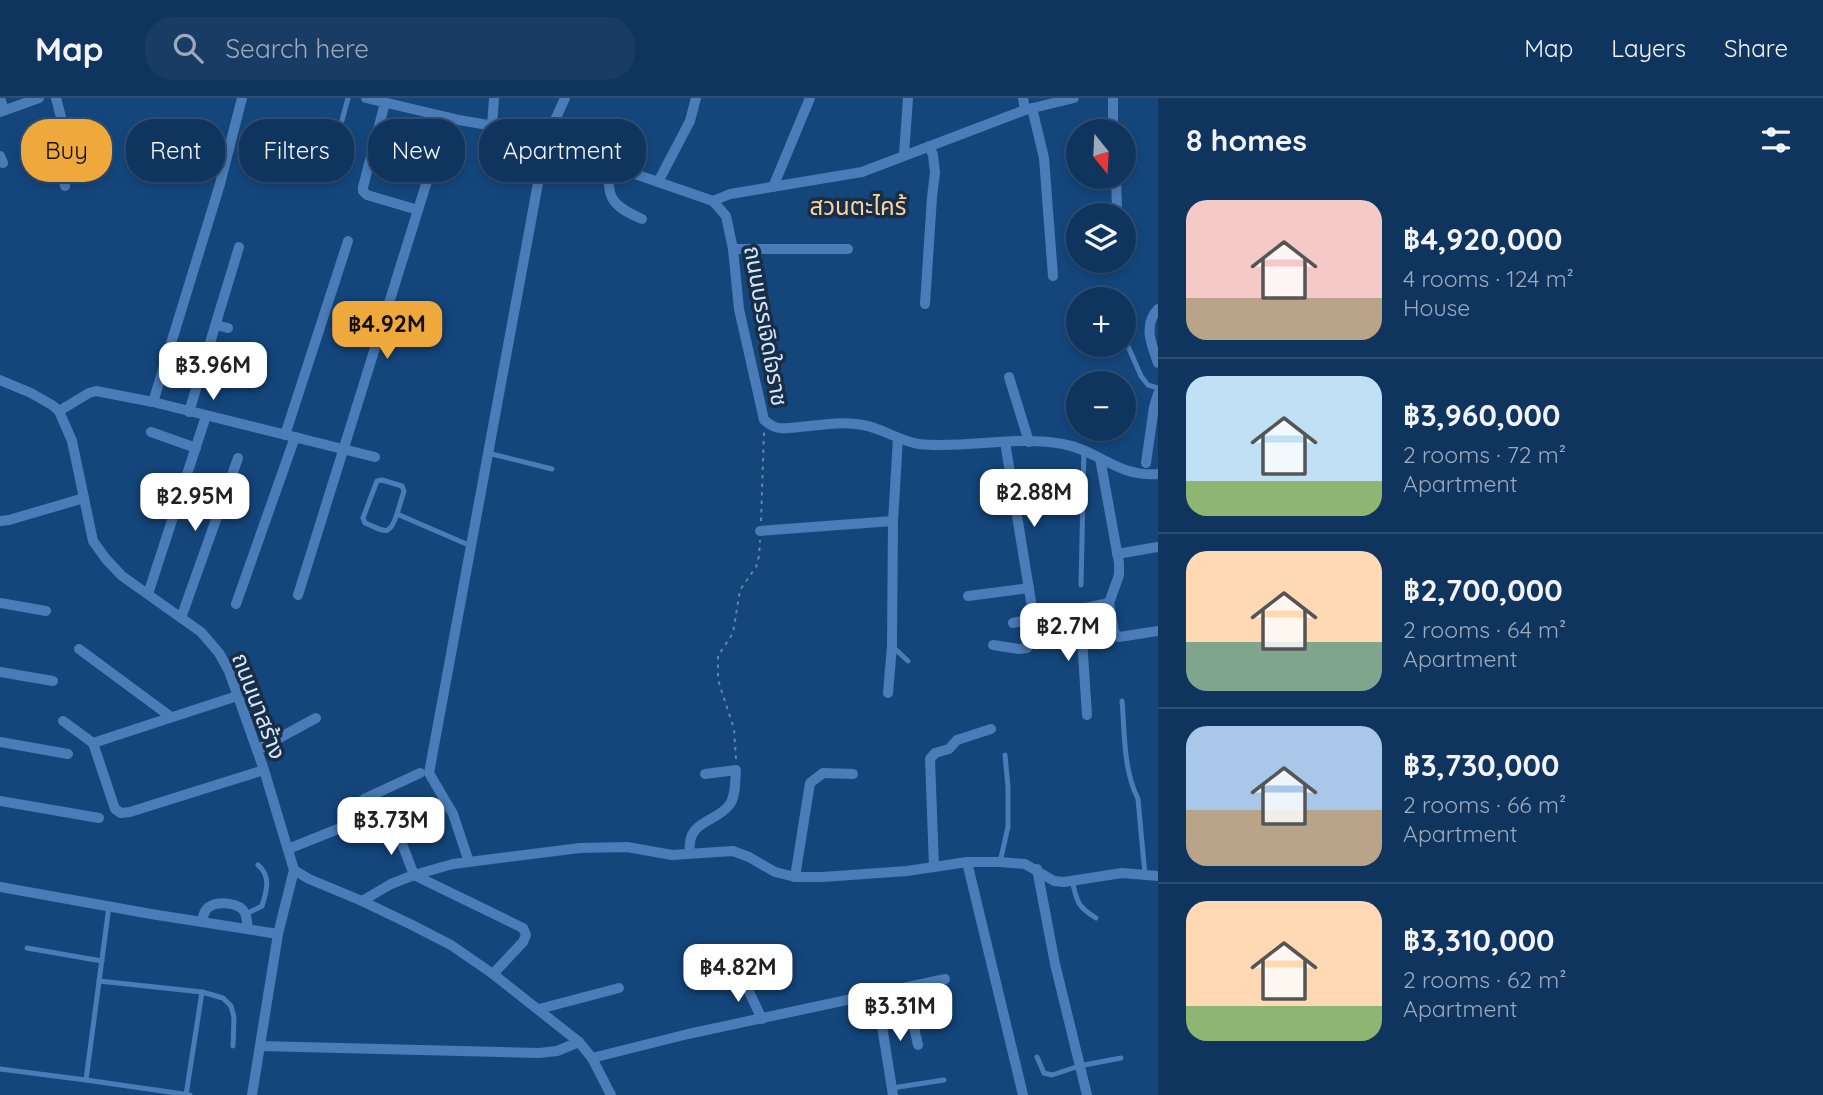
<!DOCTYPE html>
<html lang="en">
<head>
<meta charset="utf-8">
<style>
	:root { --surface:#0f345d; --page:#183c63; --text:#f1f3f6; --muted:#9baabc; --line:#2f4f72; --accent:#eea83c }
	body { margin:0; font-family:Quicksand,"Noto Sans Thai",sans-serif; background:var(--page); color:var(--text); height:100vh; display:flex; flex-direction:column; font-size:26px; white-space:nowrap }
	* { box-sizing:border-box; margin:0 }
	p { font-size:23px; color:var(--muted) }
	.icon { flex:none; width:38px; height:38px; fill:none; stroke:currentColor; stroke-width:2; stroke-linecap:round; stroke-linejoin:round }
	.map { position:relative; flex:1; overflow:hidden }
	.sheet { display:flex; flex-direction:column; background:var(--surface); width:665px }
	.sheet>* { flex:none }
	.hud { position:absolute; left:21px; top:21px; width:665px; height:63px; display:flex; gap:14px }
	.needle { width:46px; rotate:162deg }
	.controls { position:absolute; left:1066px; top:21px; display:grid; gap:14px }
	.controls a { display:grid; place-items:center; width:70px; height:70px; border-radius:50%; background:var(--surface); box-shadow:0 4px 10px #0003,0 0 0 2px var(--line); font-size:35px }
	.price { position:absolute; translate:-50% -60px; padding:0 16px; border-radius:14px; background:#fff; color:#222; font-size:23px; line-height:46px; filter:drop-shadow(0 2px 4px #0008) }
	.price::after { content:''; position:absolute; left:50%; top:42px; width:21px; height:16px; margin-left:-10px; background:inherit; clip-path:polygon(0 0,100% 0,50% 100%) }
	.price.active { background:var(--accent); color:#111 }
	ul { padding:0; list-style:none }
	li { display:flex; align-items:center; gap:21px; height:175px; padding:0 28px }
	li+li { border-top:2px solid var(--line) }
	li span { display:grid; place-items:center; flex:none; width:196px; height:140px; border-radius:21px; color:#555 }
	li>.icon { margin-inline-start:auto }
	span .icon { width:84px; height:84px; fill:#fffc; stroke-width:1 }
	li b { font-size:30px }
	h2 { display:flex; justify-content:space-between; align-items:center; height:84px; padding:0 28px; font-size:30px }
	.tag { padding:0 24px; border-radius:28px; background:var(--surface); box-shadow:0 4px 10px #0003,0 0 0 2px var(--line); font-size:24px; line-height:63px }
	.tag.active { background:var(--accent); color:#111 }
	header { display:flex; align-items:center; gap:42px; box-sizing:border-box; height:98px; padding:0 35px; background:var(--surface); border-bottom:2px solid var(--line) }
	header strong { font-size:33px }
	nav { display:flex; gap:38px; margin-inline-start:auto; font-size:24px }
	.search { width:490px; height:63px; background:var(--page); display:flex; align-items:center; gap:18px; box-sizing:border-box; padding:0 24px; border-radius:28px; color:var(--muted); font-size:26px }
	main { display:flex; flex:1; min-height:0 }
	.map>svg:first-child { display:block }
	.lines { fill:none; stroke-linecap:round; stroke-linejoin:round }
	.path { stroke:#6185ae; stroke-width:2; stroke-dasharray:3.5 5; stroke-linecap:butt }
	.service { stroke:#4b7cb8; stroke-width:5 }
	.minor { stroke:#4b7cb8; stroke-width:10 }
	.labels { text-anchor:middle; stroke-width:7; stroke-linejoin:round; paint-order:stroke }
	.street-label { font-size:23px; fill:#d6e6fa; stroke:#182d46 }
	.neighbourhood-label { font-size:24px; fill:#f9d29e; stroke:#182d46 }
</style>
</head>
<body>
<header>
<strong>Map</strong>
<div class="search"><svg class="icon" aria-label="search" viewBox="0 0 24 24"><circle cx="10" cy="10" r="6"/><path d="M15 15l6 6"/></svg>Search here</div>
<nav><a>Map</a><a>Layers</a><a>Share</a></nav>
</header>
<main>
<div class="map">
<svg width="1158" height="997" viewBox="0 0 1158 997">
	<rect width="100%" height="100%" fill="#14467c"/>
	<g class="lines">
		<g class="path">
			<path d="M761,423L764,334"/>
			<path d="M736,661L734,631L718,582V558L733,535L740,492L756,469L759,458L760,442"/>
		</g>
		<g class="service">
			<path d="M329,71L348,0"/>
			<path d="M1109,200L1110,201"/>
			<path d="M1124,239L1141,278L1148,287L1158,290"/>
			<path d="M488,355L552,371"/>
			<path d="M397,416L404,393L402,388L382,382L377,383L363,420L365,425C385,433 389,440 397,416L471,448"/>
			<path d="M1081,487L1084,352"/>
			<path d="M892,548L908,563"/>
			<path d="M1122,603C1125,636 1123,671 1138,701L1145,777"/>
			<path d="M1000,764L1008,729V689L1005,657"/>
			<path d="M1072,782C1077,804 1077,808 1096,820"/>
			<path d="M246,816L262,808C267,792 271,778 258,767"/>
			<path d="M27,850L102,863"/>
			<path d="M99,883L202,894L223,900L231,908L234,919L233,948"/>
			<path d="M1037,959L1044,975L1052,977L1079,968L1121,960"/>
			<path d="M0,971L86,982L109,808"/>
			<path d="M86,982L190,997"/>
			<path d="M892,990L944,982"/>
			<path d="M186,997L202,894"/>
		</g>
		<g class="minor">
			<path d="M0,0L4,12"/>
			<path d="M56,0L62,23L58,39L59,55L65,88"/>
			<path d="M366,0L459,22L517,32L552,44L609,67L713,103L726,118L733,151L739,211L764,322C767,324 770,327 773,328C780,332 791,330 799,329C820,327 842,323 863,327C882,330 899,343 919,346C966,351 1016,337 1063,346C1100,353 1117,379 1158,376"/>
			<path d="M1023,0L1025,12"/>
			<path d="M385,5L363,89V93L367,97L418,112"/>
			<path d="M1032,10L1044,60L1053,178"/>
			<path d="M0,14L39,0"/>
			<path d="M62,24L77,70"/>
			<path d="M492,28L494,0"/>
			<path d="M1113,33V0"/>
			<path d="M904,57L908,0"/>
			<path d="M0,58L3,65"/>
			<path d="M609,67C606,100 612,108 642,121"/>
			<path d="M1116,79L1117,112"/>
			<path d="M658,84L690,23L696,0"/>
			<path d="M773,89L810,0"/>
			<path d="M713,103L730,96L862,74L1025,12L1074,0"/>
			<path d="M733,151H848"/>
			<path d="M925,206L932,99L935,75L933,57L929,48"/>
			<path d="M1158,211C1143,227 1151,246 1158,265"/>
			<path d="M216,227L228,230"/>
			<path d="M1009,279L1029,344"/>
			<path d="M0,282L31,295L52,307L59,313L72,343L93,443L106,461L122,478L201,534L219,555L229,573L264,672L294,772L278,836L252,997"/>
			<path d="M153,304L220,86L242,0"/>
			<path d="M59,313L89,295L96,293L153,304L375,359"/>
			<path d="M189,314L239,149"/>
			<path d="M151,334L196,350"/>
			<path d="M285,337L348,143"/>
			<path d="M1100,360L1119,465V477L1109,505L1114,533L1116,537L1119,539L1158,533"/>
			<path d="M1146,365L1154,309L1158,296"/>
			<path d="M0,423L9,422L84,400"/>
			<path d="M760,433L893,423L898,340"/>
			<path d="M1117,456L1158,449"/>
			<path d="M148,496L206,318"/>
			<path d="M298,497L447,19"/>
			<path d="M968,498L1029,490"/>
			<path d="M0,505L46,513"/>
			<path d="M236,506L295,339"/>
			<path d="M1080,511L1087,617"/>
			<path d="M181,520L238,360"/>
			<path d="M1013,525L1109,505"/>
			<path d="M993,547L1019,551L1027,550L1034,522L1005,344"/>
			<path d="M79,551L171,619"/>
			<path d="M0,574L53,583"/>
			<path d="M888,595L892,548L893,423"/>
			<path d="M237,598L93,645L115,711L121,715L130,714L264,672"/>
			<path d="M63,623L93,645"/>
			<path d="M0,644L68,656"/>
			<path d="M257,652L316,620"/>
			<path d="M0,703L99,720"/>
			<path d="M396,730L414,777L523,830L526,837L523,844L493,876"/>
			<path d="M288,751L343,729L353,723L358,707L364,701L420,675"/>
			<path d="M690,755C686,721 716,726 730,706C736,697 735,682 736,672L705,676"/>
			<path d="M469,764L453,716L429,675L546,42L565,0"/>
			<path d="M967,764L1023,997"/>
			<path d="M934,769L930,661L935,655L949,651L957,642L991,631"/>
			<path d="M1037,771L1055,866L1087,997"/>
			<path d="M294,772L309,781L362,803L410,826L451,847L493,876L579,944L592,960L611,997"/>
			<path d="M795,779L810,685L823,675L853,676"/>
			<path d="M0,789L151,816L278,836"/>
			<path d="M362,803L391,786L414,777L453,766L580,750L627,749L672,757L733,753L749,759L775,774L795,779H822L907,773L967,764H1000L1025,766L1054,783L1064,784L1122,775L1158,778"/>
			<path d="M202,824C203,819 204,812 209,809C217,803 240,804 245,815C247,819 247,826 248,831"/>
			<path d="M741,877L762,921"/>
			<path d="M890,894C895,901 901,906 906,912C914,921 915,936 918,947"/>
			<path d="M877,897L893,997"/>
			<path d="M539,911L619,890"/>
			<path d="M260,948L539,955L557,953L579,944"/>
			<path d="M592,960L688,936L945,881"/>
		</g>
	</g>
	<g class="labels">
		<g class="street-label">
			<text transform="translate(766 228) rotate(80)" y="8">ถนนบรรเจิดใจราช</text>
			<text transform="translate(259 608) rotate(69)" y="8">ถนนนาสร้าง</text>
		</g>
		<g class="neighbourhood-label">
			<text x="858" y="117">สวนตะไคร้</text>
		</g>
	</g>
</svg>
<div class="controls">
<a><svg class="needle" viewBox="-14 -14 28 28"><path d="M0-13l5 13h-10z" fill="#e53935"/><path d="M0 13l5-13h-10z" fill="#9baabc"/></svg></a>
<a><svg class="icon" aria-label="layers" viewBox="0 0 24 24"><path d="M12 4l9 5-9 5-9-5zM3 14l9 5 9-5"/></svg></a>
<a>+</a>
<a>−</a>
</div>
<b class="price active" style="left:387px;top:263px">฿4.92M</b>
<b class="price" style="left:213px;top:304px">฿3.96M</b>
<b class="price" style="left:1034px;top:431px">฿2.88M</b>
<b class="price" style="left:195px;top:435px">฿2.95M</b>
<b class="price" style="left:1068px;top:565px">฿2.7M</b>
<b class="price" style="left:391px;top:759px">฿3.73M</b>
<b class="price" style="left:738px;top:906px">฿4.82M</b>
<b class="price" style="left:900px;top:945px">฿3.31M</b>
<div class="hud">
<a class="tag active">Buy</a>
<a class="tag">Rent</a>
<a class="tag">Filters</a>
<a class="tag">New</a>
<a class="tag">Apartment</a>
</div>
</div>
<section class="sheet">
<h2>8 homes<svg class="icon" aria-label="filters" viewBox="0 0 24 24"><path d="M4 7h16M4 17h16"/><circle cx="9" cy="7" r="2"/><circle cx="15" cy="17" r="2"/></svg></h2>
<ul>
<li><span style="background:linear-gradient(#f6c9c9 70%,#b9a48a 0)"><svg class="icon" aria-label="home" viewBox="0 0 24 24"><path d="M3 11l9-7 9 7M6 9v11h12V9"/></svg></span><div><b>฿4,920,000</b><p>4 rooms · 124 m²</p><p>House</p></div></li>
<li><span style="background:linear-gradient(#bfe0f5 75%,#8fb573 0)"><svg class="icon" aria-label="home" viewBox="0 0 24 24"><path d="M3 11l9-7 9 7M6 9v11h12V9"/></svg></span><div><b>฿3,960,000</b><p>2 rooms · 72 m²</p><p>Apartment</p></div></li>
<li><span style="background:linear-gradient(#ffd9b3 65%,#7fa58c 0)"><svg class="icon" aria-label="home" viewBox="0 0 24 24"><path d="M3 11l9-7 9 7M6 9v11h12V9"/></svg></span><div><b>฿2,700,000</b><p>2 rooms · 64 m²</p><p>Apartment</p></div></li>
<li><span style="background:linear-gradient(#a9c7e8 60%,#b9a48a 0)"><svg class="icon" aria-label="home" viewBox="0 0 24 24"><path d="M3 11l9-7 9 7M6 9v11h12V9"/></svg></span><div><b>฿3,730,000</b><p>2 rooms · 66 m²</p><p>Apartment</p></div></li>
<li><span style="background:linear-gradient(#ffd9b3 75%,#8fb573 0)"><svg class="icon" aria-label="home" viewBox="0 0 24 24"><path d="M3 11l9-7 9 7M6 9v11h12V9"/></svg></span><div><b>฿3,310,000</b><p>2 rooms · 62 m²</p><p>Apartment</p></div></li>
</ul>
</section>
</main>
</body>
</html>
